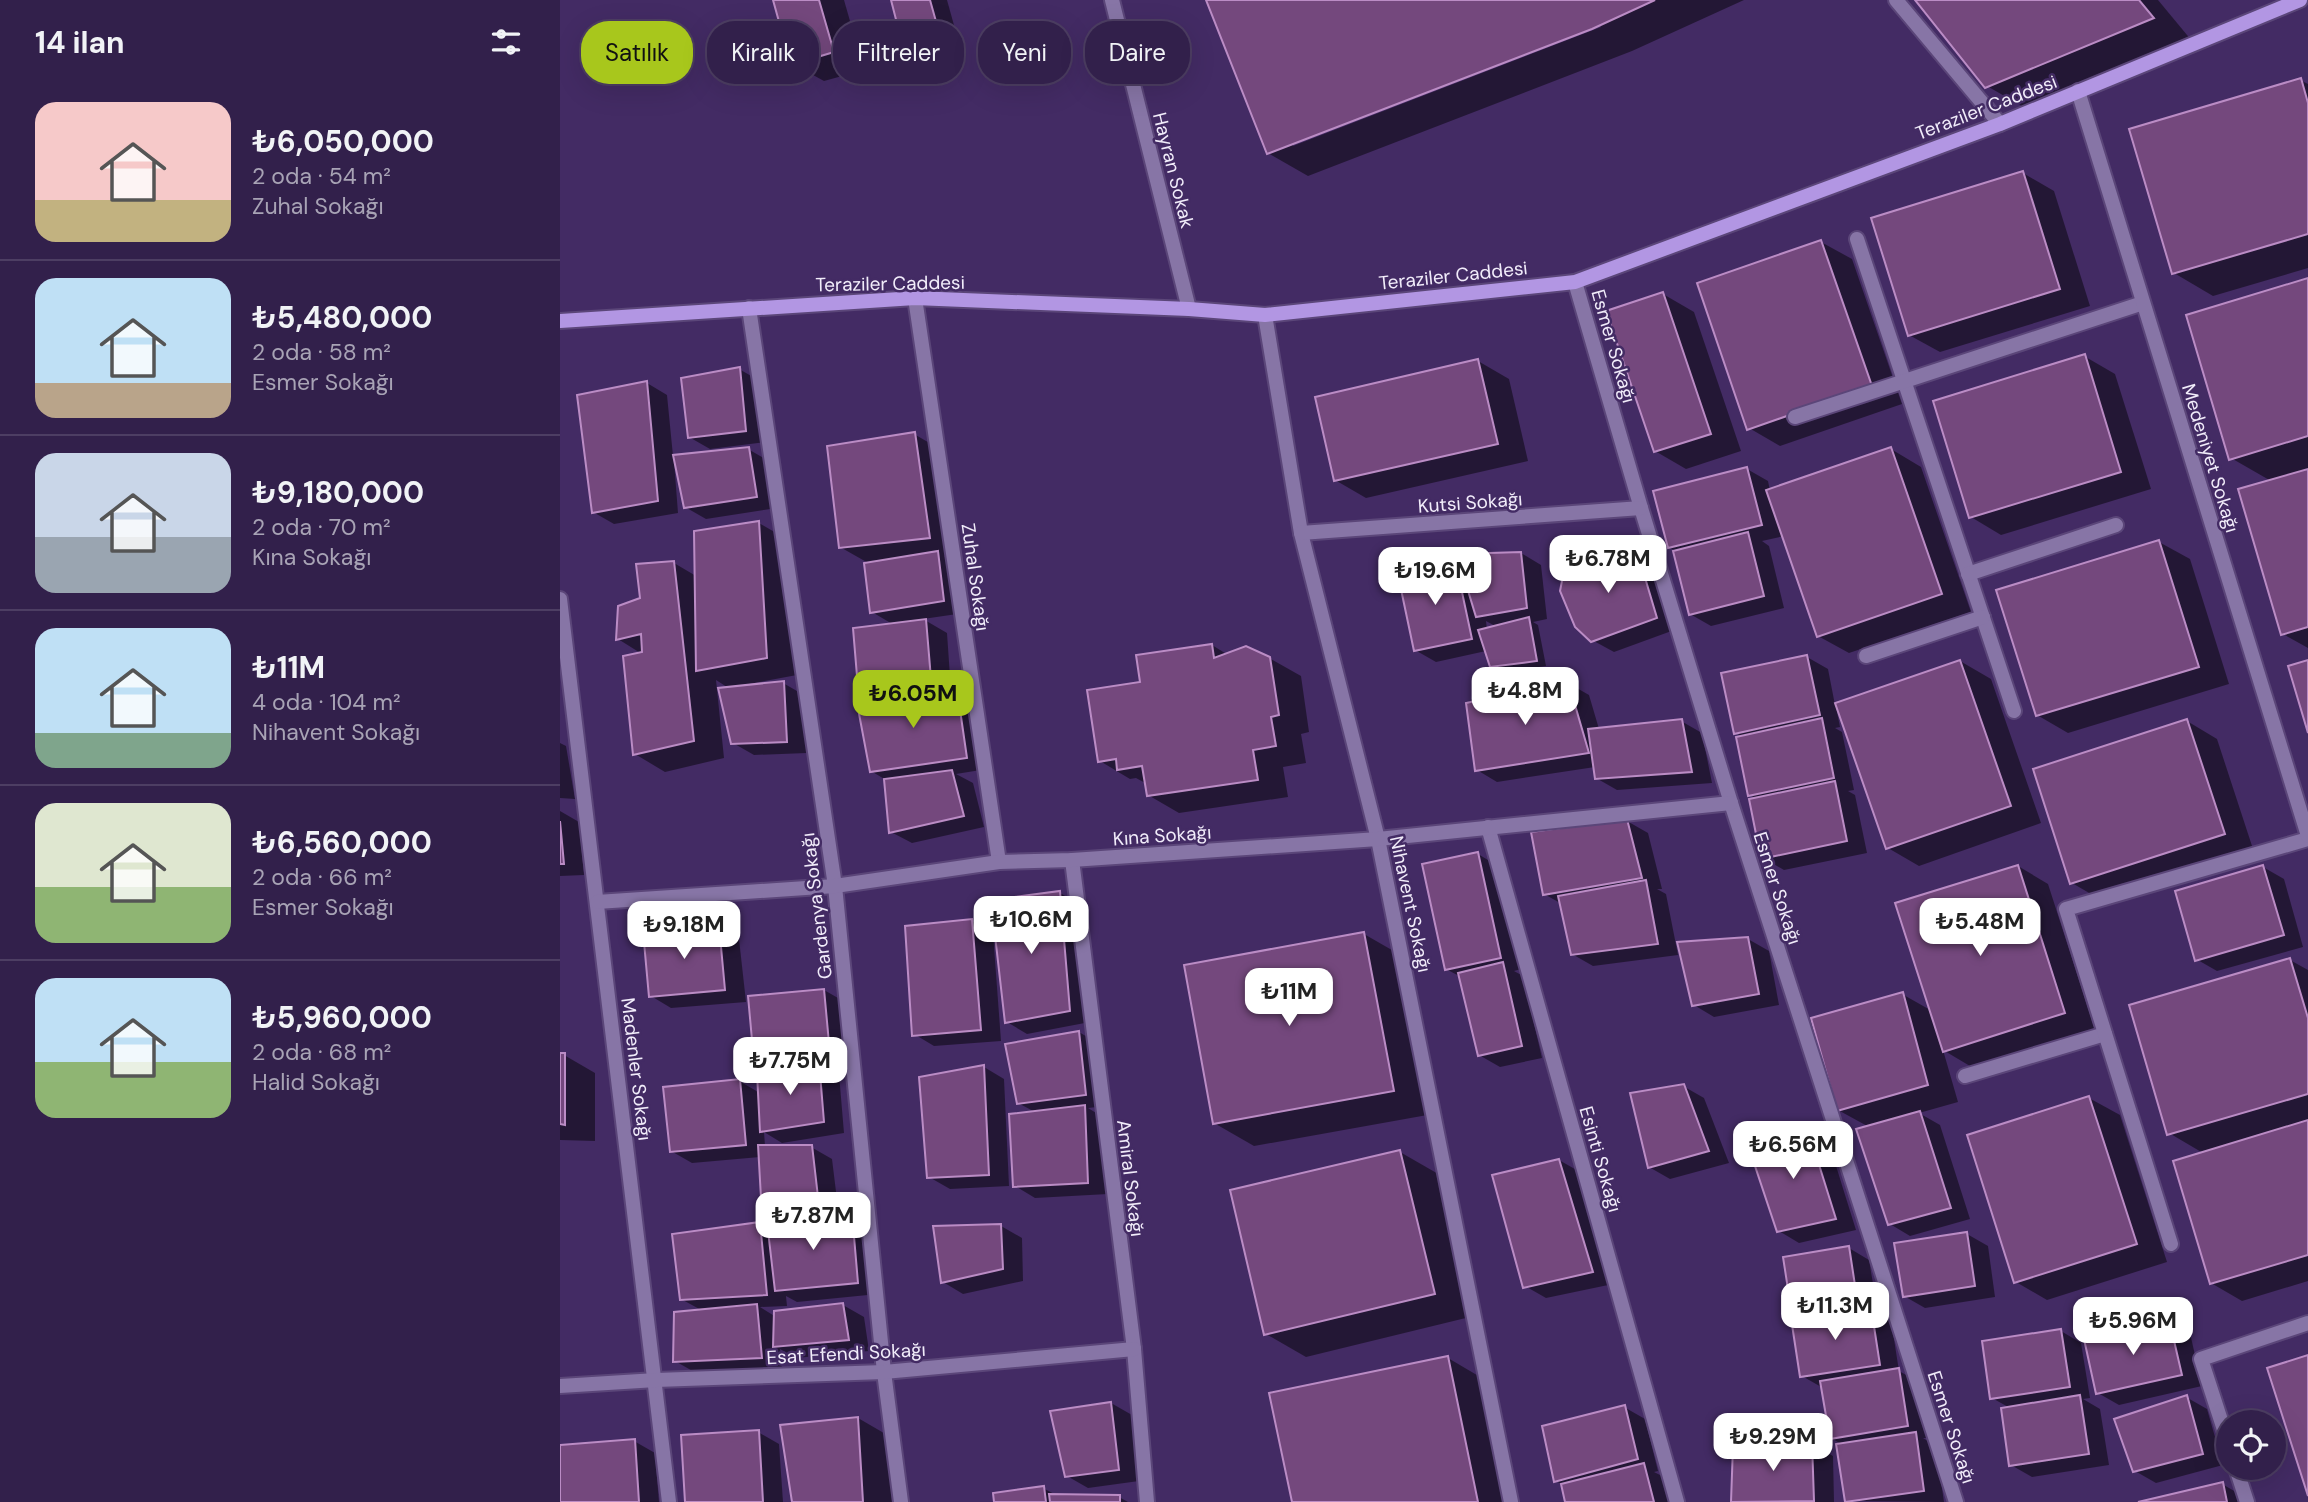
<!DOCTYPE html>
<html lang="tr">
<head>
<meta charset="utf-8">
<style>
	:root { --surface:#32204b; --page:#3a2852; --text:#f1f3f6; --muted:#a8a3b5; --line:#4d3e63; --accent:#a8c71c }
	body { margin:0; font-family:"DM Sans",sans-serif; background:var(--page); color:var(--text); height:100vh; display:flex; flex-direction:column; font-size:26px; white-space:nowrap }
	* { box-sizing:border-box; margin:0 }
	p { font-size:23px; color:var(--muted) }
	.icon { flex:none; width:38px; height:38px; fill:none; stroke:currentColor; stroke-width:2; stroke-linecap:round; stroke-linejoin:round }
	.map { position:relative; flex:1; overflow:hidden }
	.panel { display:flex; flex-direction:column; background:var(--surface); width:560px }
	.panel>* { flex:none }
	.banner { position:absolute; left:21px; top:21px; width:665px; height:63px; display:flex; gap:14px }
	.tools { position:absolute; left:1656px; top:1410px; display:grid; gap:14px }
	.tools a { display:grid; place-items:center; width:70px; height:70px; border-radius:50%; background:var(--surface); box-shadow:0 7px 28px #0002,0 0 0 2px var(--line); font-size:35px }
	.price { position:absolute; translate:-50% -60px; padding:0 16px; border-radius:14px; background:#fff; color:#222; font-size:23px; line-height:46px; filter:drop-shadow(0 2px 4px #0008) }
	.price::after { content:''; position:absolute; left:50%; top:42px; width:21px; height:16px; margin-left:-10px; background:inherit; clip-path:polygon(0 0,100% 0,50% 100%) }
	.price.selected { background:var(--accent); color:#111 }
	ul { padding:0; list-style:none }
	li { display:flex; align-items:center; gap:21px; height:175px; padding:0 35px }
	li+li { border-top:2px solid var(--line) }
	li span { display:grid; place-items:center; flex:none; width:196px; height:140px; border-radius:21px; color:#555 }
	li>.icon { margin-inline-start:auto }
	span .icon { width:84px; height:84px; fill:#fffc; stroke-width:1 }
	li b { font-size:30px }
	h2 { display:flex; justify-content:space-between; align-items:center; height:84px; padding:0 35px; font-size:30px }
	.tag { padding:0 24px; border-radius:28px; background:var(--surface); box-shadow:0 7px 28px #0002,0 0 0 2px var(--line); font-size:24px; line-height:63px }
	.tag.selected { background:var(--accent); color:#111 }
	main { display:flex; flex:1; min-height:0 }
	.map>svg:first-child { display:block }
	.shadow { fill:#0007; fill-rule:evenodd }
	.building { fill:#74487d; stroke:#bb8cc5; stroke-width:2 }
	.lines { fill:none; stroke-linecap:round; stroke-linejoin:round }
	.lane-casing { stroke:#5b4679; stroke-width:18 }
	.street-casing { stroke:#5b4679; stroke-width:18 }
	.secondary-casing { stroke:#5b4679; stroke-width:18 }
	.lane { stroke:#8775a6; stroke-width:14 }
	.street { stroke:#8775a6; stroke-width:14 }
	.secondary { stroke:#b296e3; stroke-width:14 }
	.labels { text-anchor:middle; stroke-width:5; stroke-linejoin:round; paint-order:stroke }
	.street-label { font-size:19px; fill:#f1ecfa; stroke:#432b64 }
</style>
</head>
<body>
<main>
<section class="panel">
<h2>14 ilan<svg class="icon" aria-label="filters" viewBox="0 0 24 24"><path d="M4 7h16M4 17h16"/><circle cx="9" cy="7" r="2"/><circle cx="15" cy="17" r="2"/></svg></h2>
<ul>
<li><span style="background:linear-gradient(#f6c9c9 70%,#c2b280 0)"><svg class="icon" aria-label="home" viewBox="0 0 24 24"><path d="M3 11l9-7 9 7M6 9v11h12V9"/></svg></span><div><b>₺6,050,000</b><p>2 oda · 54 m²</p><p>Zuhal Sokağı</p></div></li>
<li><span style="background:linear-gradient(#bfe0f5 75%,#b9a48a 0)"><svg class="icon" aria-label="home" viewBox="0 0 24 24"><path d="M3 11l9-7 9 7M6 9v11h12V9"/></svg></span><div><b>₺5,480,000</b><p>2 oda · 58 m²</p><p>Esmer Sokağı</p></div></li>
<li><span style="background:linear-gradient(#c9d6e8 60%,#9aa5b1 0)"><svg class="icon" aria-label="home" viewBox="0 0 24 24"><path d="M3 11l9-7 9 7M6 9v11h12V9"/></svg></span><div><b>₺9,180,000</b><p>2 oda · 70 m²</p><p>Kına Sokağı</p></div></li>
<li><span style="background:linear-gradient(#bfe0f5 75%,#7fa58c 0)"><svg class="icon" aria-label="home" viewBox="0 0 24 24"><path d="M3 11l9-7 9 7M6 9v11h12V9"/></svg></span><div><b>₺11M</b><p>4 oda · 104 m²</p><p>Nihavent Sokağı</p></div></li>
<li><span style="background:linear-gradient(#dfe7d0 60%,#8fb573 0)"><svg class="icon" aria-label="home" viewBox="0 0 24 24"><path d="M3 11l9-7 9 7M6 9v11h12V9"/></svg></span><div><b>₺6,560,000</b><p>2 oda · 66 m²</p><p>Esmer Sokağı</p></div></li>
<li><span style="background:linear-gradient(#bfe0f5 60%,#8fb573 0)"><svg class="icon" aria-label="home" viewBox="0 0 24 24"><path d="M3 11l9-7 9 7M6 9v11h12V9"/></svg></span><div><b>₺5,960,000</b><p>2 oda · 68 m²</p><p>Halid Sokağı</p></div></li>
</ul>
</section>
<div class="map">
<svg width="1748" height="1502" viewBox="0 0 1748 1502">
	<rect width="100%" height="100%" fill="#432b64"/>
	<g class="shadow">
		<path d="M215,0H284L304,70L264,81L233,64Z"/>
		<path d="M333,0H387L397,36L363,46L342,34Z"/>
		<path d="M648,0H1184L1072,51L748,176L708,153ZM1039,24L1041,27L733,146V143Z"/>
		<path d="M1357,0H1598L1632,41L1467,109L1427,86Z"/>
		<path d="M1740,80L1748,84V268L1653,296L1614,273Z"/>
		<path d="M1463,173L1494,191L1530,306L1380,352L1349,335Z"/>
		<path d="M1261,242L1292,259L1342,404L1220,446L1189,428Z"/>
		<path d="M1748,280V648L1723,634L1711,481L1671,458Z"/>
		<path d="M1103,294L1134,312L1181,451L1126,469L1095,451Z"/>
		<path d="M1524,356L1555,374L1591,489L1441,535L1411,517Z"/>
		<path d="M918,361L949,379L968,461L806,498L775,480Z"/>
		<path d="M179,369L200,381L206,442L150,449L129,437Z"/>
		<path d="M87,383L107,395L113,456L188,449L209,461L217,508L146,519L125,507L116,461H114L118,513L54,524L33,512Z"/>
		<path d="M354,434L385,452L400,555L384,556L398,565L404,613L363,619L387,633L391,691H396L417,703L427,769L396,774L413,783L424,827L352,843L331,832L326,780L311,771L324,701L300,687L334,625L312,612L310,564L280,547Z"/>
		<path d="M1331,449L1361,467L1411,612L1289,653L1258,636L1224,536L1202,541L1209,546L1224,608L1151,626L1130,614L1117,552L1109,547L1187,469L1208,481L1210,491Z"/>
		<path d="M199,523L230,541L237,675L189,684L190,686L223,683L244,695L247,753L194,755L173,743L170,689L156,680L164,758L105,772L75,754L82,654L58,639L82,600L114,563L136,576Z"/>
		<path d="M1599,542L1630,559L1669,684L1508,733L1477,715Z"/>
		<path d="M1074,546L1095,558L1117,629L1054,652L1032,640Z"/>
		<path d="M961,553L981,565L987,619L973,622L978,625L986,666L942,672L931,666L926,651L876,662L855,650L895,565L904,570ZM926,621L937,627L927,630Z"/>
		<path d="M652,645L668,655L709,658L741,676L749,732L741,734L746,763L723,767L728,797L619,813L588,795L587,784L576,778L570,779L540,761L582,683Z"/>
		<path d="M1247,657L1268,669L1275,705L1400,661L1431,679L1481,823L1359,866L1328,848L1278,706L1276,707L1280,727L1275,728L1282,732L1294,790L1288,791L1295,795L1307,853L1224,870L1203,858L1197,799L1190,795L1183,737L1176,733Z"/>
		<path d="M1008,683L1029,695L1039,729L1121,721L1142,733L1152,783L1057,790L1036,778L1035,767L937,782L917,770Z"/>
		<path d="M1627,721L1657,739L1694,852L1543,901L1512,883Z"/>
		<path d="M0,743L6,746L15,799L0,798Z"/>
		<path d="M0,811L19,822L24,875L0,876Z"/>
		<path d="M1067,821L1088,833L1102,889H1097L1106,894L1118,955L1033,966L1012,954L1002,904L984,894Z"/>
		<path d="M918,854L938,866L961,969L954,971L963,976L982,1058L940,1067L919,1055L901,977L886,969Z"/>
		<path d="M1458,866L1488,884L1535,1030L1415,1069L1383,1050L1398,1102L1359,1113L1380,1125L1410,1219L1350,1236L1330,1224L1309,1127L1278,1110L1342,994L1372,1011Z"/>
		<path d="M1703,867L1724,879L1743,947L1657,971L1636,959Z"/>
		<path d="M500,893L521,905L530,1022L467,1034L447,1022Z"/>
		<path d="M412,921L433,933L441,1041L374,1046L354,1034Z"/>
		<path d="M159,927L179,939L186,1002L111,1008L91,996Z"/>
		<path d="M804,934L844,957L873,1114L694,1146L654,1123Z"/>
		<path d="M1188,939L1209,951L1219,1005L1154,1017L1134,1005Z"/>
		<path d="M1730,960L1748,970V1281L1682,1301L1651,1283L1643,1153L1609,1133Z"/>
		<path d="M264,990L285,1002L290,1065L267,1068L279,1074L284,1133L222,1143L204,1132L205,1146L251,1147L272,1159L278,1208L223,1209L202,1197L200,1157L132,1163L111,1151L179,1081L200,1093L215,1071L196,1061Z"/>
		<path d="M519,1032L539,1044L546,1106L528,1108L546,1119L548,1194L475,1198L455,1186L475,1112L458,1103Z"/>
		<path d="M0,1055H4L35,1073V1141L0,1140Z"/>
		<path d="M424,1067L444,1079L449,1186L390,1189L369,1177Z"/>
		<path d="M1123,1086L1144,1098L1169,1163L1110,1179L1089,1167Z"/>
		<path d="M1529,1098L1560,1115L1607,1262L1487,1300L1456,1282Z"/>
		<path d="M1246,1125L1267,1137L1296,1230L1239,1243L1219,1231Z"/>
		<path d="M840,1152L880,1175L914,1316L746,1357L706,1334Z"/>
		<path d="M999,1160L1020,1172L1053,1284L986,1298L965,1286Z"/>
		<path d="M291,1215L312,1227L318,1294L237,1302L226,1296L227,1306L200,1307L216,1317L283,1305L304,1317L309,1351L236,1358L220,1349L222,1369L136,1373L115,1361L143,1311L121,1299L200,1224L210,1230Z"/>
		<path d="M441,1226L462,1238L463,1281L403,1294L383,1282Z"/>
		<path d="M1407,1234L1428,1246L1435,1297L1365,1308L1344,1296Z"/>
		<path d="M1289,1248L1309,1260L1318,1313L1331,1320L1339,1371L1359,1382L1368,1438H1363L1376,1446L1384,1502L1287,1501L1283,1445L1271,1438L1263,1388L1242,1376L1241,1319L1233,1314Z"/>
		<path d="M1609,1321L1630,1333L1642,1386L1559,1405L1538,1393Z"/>
		<path d="M1501,1331L1521,1343L1530,1398L1523,1399L1540,1409L1549,1465L1472,1477L1451,1465L1450,1408L1432,1398Z"/>
		<path d="M888,1358L927,1381L953,1502H734Z"/>
		<path d="M1626,1397L1647,1409L1663,1465L1596,1483L1575,1471Z"/>
		<path d="M551,1403L572,1415L579,1481L528,1488L507,1476Z"/>
		<path d="M1064,1407L1085,1419L1098,1471L1094,1472L1104,1477L1111,1502H1007L1003,1485L996,1481Z"/>
		<path d="M298,1418L329,1436L332,1502H233Z"/>
		<path d="M198,1432L219,1444L223,1502H126Z"/>
		<path d="M74,1441L95,1453L99,1502H0V1447Z"/>
		<path d="M1252,1444L1273,1456L1274,1502H1173L1175,1448Z"/>
		<path d="M1662,1484L1683,1496L1685,1502H1586Z"/>
		<path d="M483,1488L498,1496L559,1497L568,1502H435Z"/>
	</g>
	<g class="building">
		<path d="M213,0H259L274,52L231,65Z"/>
		<path d="M331,0H370L377,25L340,35Z"/>
		<path d="M646,0H1095L1032,29L707,154Z"/>
		<path d="M1355,0H1579L1594,18L1425,88Z"/>
		<path d="M1741,78L1748,103V234L1612,274L1569,129Z"/>
		<path d="M1463,171L1500,289L1348,336L1311,218Z"/>
		<path d="M1261,240L1312,386L1187,430L1137,283Z"/>
		<path d="M1748,278V436L1669,460L1626,315Z"/>
		<path d="M1103,292L1151,434L1094,452L1046,311Z"/>
		<path d="M1525,354L1561,472L1409,518L1373,401Z"/>
		<path d="M918,359L938,444L774,481L755,397Z"/>
		<path d="M180,367L186,431L128,438L121,378Z"/>
		<path d="M87,381L98,501L32,513L17,395Z"/>
		<path d="M355,432L370,538L279,548L267,446Z"/>
		<path d="M189,447L197,497L124,508L113,455Z"/>
		<path d="M1331,447L1382,594L1257,637L1206,490Z"/>
		<path d="M1187,467L1202,525L1108,548L1093,491Z"/>
		<path d="M1748,469V627L1721,635L1678,489Z"/>
		<path d="M199,521L207,658L136,671L134,531Z"/>
		<path d="M1188,532L1204,596L1129,615L1113,551Z"/>
		<path d="M1599,540L1639,667L1476,716L1436,590Z"/>
		<path d="M1075,544L1097,618L1031,642L1015,627L1000,591L1004,571Z"/>
		<path d="M378,551L384,601L310,613L304,563Z"/>
		<path d="M961,552L967,608L916,617L897,554Z"/>
		<path d="M114,561L134,741L73,755L63,656L82,652L81,634L56,640L58,606L80,598L76,564Z"/>
		<path d="M896,564L912,639L854,651L838,575Z"/>
		<path d="M969,617L977,661L930,667L918,630Z"/>
		<path d="M366,619L371,679L298,688L293,628Z"/>
		<path d="M652,644L654,658L686,646L710,657L719,715L711,717L716,746L693,750L698,780L587,796L582,766L557,770L556,759L538,762L527,690L580,682L576,655Z"/>
		<path d="M1247,655L1260,715L1174,734L1161,673Z"/>
		<path d="M1400,660L1451,806L1326,849L1275,703Z"/>
		<path d="M1748,660V733L1728,666Z"/>
		<path d="M224,681L227,742L171,744L158,688Z"/>
		<path d="M1008,681L1029,753L915,771L906,703Z"/>
		<path d="M397,689L407,758L310,772L297,703Z"/>
		<path d="M1262,718L1274,778L1188,796L1176,737Z"/>
		<path d="M1122,719L1132,772L1035,779L1028,729Z"/>
		<path d="M1627,719L1665,834L1510,884L1473,769Z"/>
		<path d="M392,770L404,816L329,833L324,779Z"/>
		<path d="M1275,781L1287,841L1201,859L1189,799Z"/>
		<path d="M1067,819L1082,878L983,895L971,832Z"/>
		<path d="M0,821L4,864H0Z"/>
		<path d="M918,852L941,958L885,970L862,864Z"/>
		<path d="M1458,865L1505,1013L1383,1052L1335,903Z"/>
		<path d="M1703,865L1724,935L1635,961L1615,891Z"/>
		<path d="M1086,880L1098,944L1011,955L998,896Z"/>
		<path d="M500,891L510,1011L445,1023L431,900Z"/>
		<path d="M412,919L421,1030L352,1036L345,926Z"/>
		<path d="M159,925L165,990L89,997L83,931Z"/>
		<path d="M804,932L834,1091L653,1124L624,965Z"/>
		<path d="M1188,937L1199,994L1132,1006L1117,942Z"/>
		<path d="M1730,958L1748,1018V1094L1607,1135L1569,1005Z"/>
		<path d="M943,962L962,1046L918,1056L898,973Z"/>
		<path d="M264,989L270,1054L194,1062L188,996Z"/>
		<path d="M1343,992L1368,1085L1277,1111L1251,1018Z"/>
		<path d="M519,1031L526,1095L457,1104L445,1044Z"/>
		<path d="M0,1053H5V1125L0,1124Z"/>
		<path d="M259,1061L264,1122L200,1132L197,1073Z"/>
		<path d="M424,1065L429,1175L367,1178L359,1077Z"/>
		<path d="M180,1079L186,1145L110,1152L103,1087Z"/>
		<path d="M1124,1084L1149,1151L1088,1168L1070,1093Z"/>
		<path d="M1529,1096L1577,1244L1454,1283L1407,1135Z"/>
		<path d="M525,1105L528,1183L453,1187L449,1114Z"/>
		<path d="M1360,1111L1391,1208L1328,1225L1296,1129Z"/>
		<path d="M1748,1120V1255L1650,1284L1613,1161Z"/>
		<path d="M1246,1123L1276,1219L1217,1232L1190,1151Z"/>
		<path d="M198,1145H252L258,1197L201,1198Z"/>
		<path d="M840,1150L875,1294L704,1335L670,1190Z"/>
		<path d="M999,1159L1033,1272L963,1288L932,1175Z"/>
		<path d="M292,1213L298,1283L215,1291L207,1222Z"/>
		<path d="M200,1222L207,1295L120,1300L112,1234Z"/>
		<path d="M441,1224L443,1269L381,1283L373,1226Z"/>
		<path d="M1407,1232L1415,1286L1343,1297L1334,1243Z"/>
		<path d="M1289,1246L1298,1305L1232,1315L1223,1257Z"/>
		<path d="M283,1303L289,1340L213,1347L214,1311Z"/>
		<path d="M197,1304L202,1358L113,1362L114,1312Z"/>
		<path d="M1311,1307L1320,1365L1240,1377L1231,1318Z"/>
		<path d="M1609,1319L1622,1375L1536,1394L1524,1339Z"/>
		<path d="M1501,1329L1510,1387L1430,1399L1422,1341Z"/>
		<path d="M1748,1355V1496L1707,1368Z"/>
		<path d="M888,1356L918,1502H732L709,1393Z"/>
		<path d="M1339,1368L1348,1426L1270,1439L1260,1381Z"/>
		<path d="M1520,1395L1529,1454L1449,1466L1441,1408Z"/>
		<path d="M1627,1395L1643,1454L1573,1472L1554,1419Z"/>
		<path d="M551,1402L559,1470L505,1477L490,1411Z"/>
		<path d="M1065,1405L1078,1459L994,1482L982,1426Z"/>
		<path d="M298,1417L303,1502H232L220,1425Z"/>
		<path d="M199,1430L203,1502H125L121,1435Z"/>
		<path d="M1356,1432L1364,1491L1285,1502L1276,1444Z"/>
		<path d="M75,1439L79,1502H0V1445Z"/>
		<path d="M1252,1442L1254,1501L1171,1502L1173,1446Z"/>
		<path d="M1084,1463L1094,1502H1005L1001,1484Z"/>
		<path d="M1663,1482L1667,1502H1578Z"/>
		<path d="M484,1486L486,1502H434L433,1493Z"/>
		<path d="M489,1494L560,1495V1502H490Z"/>
	</g>
	<g class="lines">
		<defs>
			<g id="lane">
				<path d="M1297,239L1454,711"/>
				<path d="M1235,417L1583,303"/>
				<path d="M1408,574L1556,525"/>
				<path d="M1306,656L1423,617"/>
				<path d="M1405,1076L1545,1034"/>
				<path d="M1611,1244L1506,909L1748,839"/>
			</g>
			<g id="street">
				<path d="M552,0L629,309"/>
				<path d="M1336,0L1440,124"/>
				<path d="M1518,91L1748,836"/>
				<path d="M1015,282L1081,508L1171,803L1396,1502"/>
				<path d="M355,298L439,862"/>
				<path d="M189,308L275,886L324,1372L341,1502"/>
				<path d="M705,315L741,533L818,839L951,1502"/>
				<path d="M741,533L1081,508"/>
				<path d="M0,599L109,1502"/>
				<path d="M928,827L1117,1502"/>
				<path d="M512,860L574,1349L587,1502"/>
				<path d="M37,902L275,886L439,862L512,860L818,839L1171,803"/>
				<path d="M0,1386L96,1380L324,1372L574,1349"/>
				<path d="M1668,1442L1641,1359L1748,1323"/>
				<path d="M1676,1468L1687,1502"/>
			</g>
			<path id="secondary" d="M0,321L355,298L629,309L705,315L1015,282L1440,124L1740,0"/>
		</defs>
		<use href="#lane" class="lane-casing"/>
		<use href="#street" class="street-casing"/>
		<use href="#secondary" class="secondary-casing"/>
		<use href="#lane" class="lane"/>
		<use href="#street" class="street"/>
		<use href="#secondary" class="secondary"/>
	</g>
	<g class="labels">
		<g class="street-label">
			<text transform="translate(1426 107) rotate(-21)" y="7">Teraziler Caddesi</text>
			<text transform="translate(614 170) rotate(76)" y="7">Hayran Sokak</text>
			<text transform="translate(893 275) rotate(-6)" y="7">Teraziler Caddesi</text>
			<text transform="translate(330 283) rotate(-1)" y="7">Teraziler Caddesi</text>
			<text transform="translate(1054 346) rotate(74)" y="7">Esmer Sokağı</text>
			<text transform="translate(1651 458) rotate(73)" y="7">Medeniyet Sokağı</text>
			<text transform="translate(910 502) rotate(-4)" y="7">Kutsi Sokağı</text>
			<text transform="translate(416 577) rotate(82)" y="7">Zuhal Sokağı</text>
			<text transform="translate(602 835) rotate(-4)" y="7">Kına Sokağı</text>
			<text transform="translate(1218 888) rotate(72)" y="7">Esmer Sokağı</text>
			<text transform="translate(851 904) rotate(78)" y="7">Nihavent Sokağı</text>
			<text transform="translate(256 906) rotate(-97)" y="7">Gardenya Sokağı</text>
			<text transform="translate(77 1069) rotate(83)" y="7">Madenler Sokağı</text>
			<text transform="translate(1041 1159) rotate(74)" y="7">Esinti Sokağı</text>
			<text transform="translate(571 1178) rotate(83)" y="7">Amiral Sokağı</text>
			<text transform="translate(286 1353) rotate(-3)" y="7">Esat Efendi Sokağı</text>
			<text transform="translate(1392 1427) rotate(72)" y="7">Esmer Sokağı</text>
		</g>
	</g>
</svg>
<div class="tools">
<a><svg class="icon" aria-label="locate" viewBox="0 0 24 24"><circle cx="12" cy="12" r="6"/><path d="M12 2v4M12 18v4M2 12h4M18 12h4"/></svg></a>
</div>
<b class="price" style="left:1048px;top:595px">₺6.78M</b>
<b class="price" style="left:875px;top:607px">₺19.6M</b>
<b class="price" style="left:965px;top:727px">₺4.8M</b>
<b class="price selected" style="left:353px;top:730px">₺6.05M</b>
<b class="price" style="left:471px;top:956px">₺10.6M</b>
<b class="price" style="left:1420px;top:958px">₺5.48M</b>
<b class="price" style="left:124px;top:961px">₺9.18M</b>
<b class="price" style="left:729px;top:1028px">₺11M</b>
<b class="price" style="left:230px;top:1097px">₺7.75M</b>
<b class="price" style="left:1233px;top:1181px">₺6.56M</b>
<b class="price" style="left:253px;top:1252px">₺7.87M</b>
<b class="price" style="left:1275px;top:1342px">₺11.3M</b>
<b class="price" style="left:1573px;top:1357px">₺5.96M</b>
<b class="price" style="left:1213px;top:1473px">₺9.29M</b>
<div class="banner">
<a class="tag selected">Satılık</a>
<a class="tag">Kiralık</a>
<a class="tag">Filtreler</a>
<a class="tag">Yeni</a>
<a class="tag">Daire</a>
</div>
</div>
</main>
</body>
</html>
